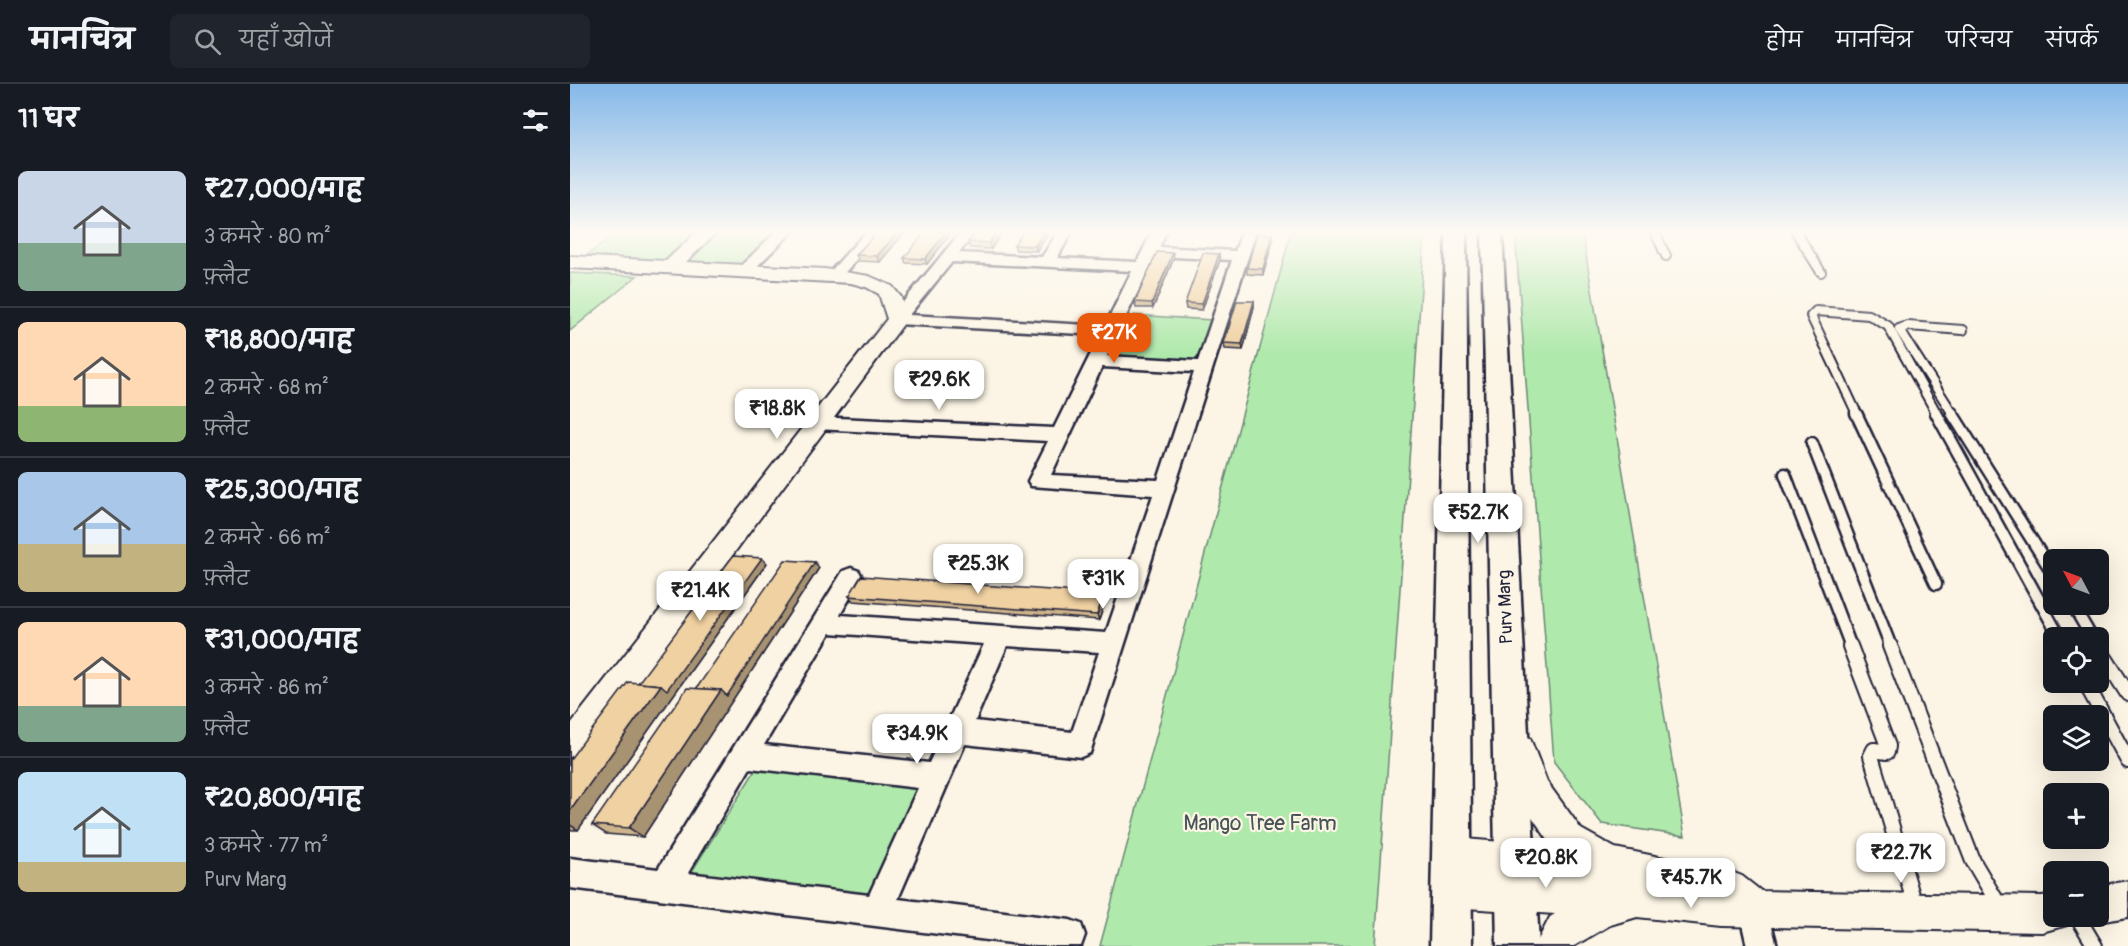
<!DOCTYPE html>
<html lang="hi">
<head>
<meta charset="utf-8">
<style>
	:root { --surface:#171b24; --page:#20242c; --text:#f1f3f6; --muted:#9ea1a6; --line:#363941; --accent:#ea580c }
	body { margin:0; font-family:Pangolin,"Playpen Sans Deva",sans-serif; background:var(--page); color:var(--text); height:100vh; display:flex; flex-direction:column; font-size:22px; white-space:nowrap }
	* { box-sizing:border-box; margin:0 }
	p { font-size:20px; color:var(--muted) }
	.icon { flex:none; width:33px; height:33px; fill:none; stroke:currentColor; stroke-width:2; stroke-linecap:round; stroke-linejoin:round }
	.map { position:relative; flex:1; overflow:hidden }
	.sheet { display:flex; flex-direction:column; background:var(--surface); width:570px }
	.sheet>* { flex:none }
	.needle { width:39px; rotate:311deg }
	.tools { position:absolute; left:1473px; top:465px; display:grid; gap:12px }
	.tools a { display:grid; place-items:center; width:66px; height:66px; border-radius:9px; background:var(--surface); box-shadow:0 6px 24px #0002; font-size:30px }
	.price { position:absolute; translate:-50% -51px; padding:0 14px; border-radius:12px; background:#fff; color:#222; font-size:20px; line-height:39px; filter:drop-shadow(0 2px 3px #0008) }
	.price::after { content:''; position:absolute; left:50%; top:36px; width:18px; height:14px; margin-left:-9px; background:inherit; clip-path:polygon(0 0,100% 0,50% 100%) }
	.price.current { background:var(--accent); color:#fff }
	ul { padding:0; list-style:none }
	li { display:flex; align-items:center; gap:18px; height:150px; padding:0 18px }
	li+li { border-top:2px solid var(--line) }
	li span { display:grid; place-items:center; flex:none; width:168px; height:120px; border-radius:9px; color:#555 }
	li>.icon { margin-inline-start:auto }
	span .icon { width:72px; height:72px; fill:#fffc; stroke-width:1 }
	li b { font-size:26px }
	h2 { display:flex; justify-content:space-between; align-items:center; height:72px; padding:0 18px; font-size:26px }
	header { display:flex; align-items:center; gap:36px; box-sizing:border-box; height:84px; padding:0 30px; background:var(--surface); border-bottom:2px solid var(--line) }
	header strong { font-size:28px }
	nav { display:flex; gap:33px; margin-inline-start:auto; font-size:21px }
	.search { width:420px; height:54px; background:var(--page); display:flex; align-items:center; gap:15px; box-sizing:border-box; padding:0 21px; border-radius:9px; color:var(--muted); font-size:22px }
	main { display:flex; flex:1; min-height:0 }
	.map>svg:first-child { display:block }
	.green { fill:#b0e9ac; stroke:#698674; stroke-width:1.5 }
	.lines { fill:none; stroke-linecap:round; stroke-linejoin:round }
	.service-far2-casing { stroke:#22223b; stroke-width:12 }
	.service-far1-casing { stroke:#22223b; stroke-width:15 }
	.service-casing { stroke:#22223b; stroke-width:18 }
	.minor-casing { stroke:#22223b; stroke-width:5 }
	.tertiary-casing { stroke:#22223b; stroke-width:4 }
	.secondary-casing { stroke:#22223b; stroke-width:5 }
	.service-far2 { stroke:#fcf5e5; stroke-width:8 }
	.service-far1 { stroke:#fcf5e5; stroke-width:10 }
	.service { stroke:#fcf5e5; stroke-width:14 }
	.minor { fill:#fcf5e5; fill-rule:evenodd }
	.tertiary { fill:#fcf5e5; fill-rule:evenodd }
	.secondary { fill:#fcf5e5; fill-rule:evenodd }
	.wall { fill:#ceb48b; stroke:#22223b; stroke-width:1.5 }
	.shaded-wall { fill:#a79271; stroke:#22223b; stroke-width:1.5 }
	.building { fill:#efd1a2; stroke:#22223b; stroke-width:1.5 }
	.labels { text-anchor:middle; stroke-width:4.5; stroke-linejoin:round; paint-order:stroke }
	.street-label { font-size:18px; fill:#22223b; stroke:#fcf5e5 }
	.near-park-label { font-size:21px; fill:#465457; stroke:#fcf5e5 }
</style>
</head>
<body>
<header>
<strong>मानचित्र</strong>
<div class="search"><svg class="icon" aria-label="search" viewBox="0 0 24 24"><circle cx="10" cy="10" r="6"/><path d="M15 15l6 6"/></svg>यहाँ खोजें</div>
<nav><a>होम</a><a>मानचित्र</a><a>परिचय</a><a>संपर्क</a></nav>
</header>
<main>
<section class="sheet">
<h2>11 घर<svg class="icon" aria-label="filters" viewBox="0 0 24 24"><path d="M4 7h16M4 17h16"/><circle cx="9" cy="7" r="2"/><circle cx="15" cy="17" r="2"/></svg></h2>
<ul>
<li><span style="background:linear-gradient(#c9d6e8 60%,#7fa58c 0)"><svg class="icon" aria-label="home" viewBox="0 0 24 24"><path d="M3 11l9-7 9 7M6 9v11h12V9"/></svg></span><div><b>₹27,000/माह</b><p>3 कमरे · 80 m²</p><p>फ़्लैट</p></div></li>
<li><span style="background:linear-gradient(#ffd9b3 70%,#8fb573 0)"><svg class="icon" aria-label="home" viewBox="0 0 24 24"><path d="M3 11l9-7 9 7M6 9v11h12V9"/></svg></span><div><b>₹18,800/माह</b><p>2 कमरे · 68 m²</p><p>फ़्लैट</p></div></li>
<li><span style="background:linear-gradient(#a9c7e8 60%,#c2b280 0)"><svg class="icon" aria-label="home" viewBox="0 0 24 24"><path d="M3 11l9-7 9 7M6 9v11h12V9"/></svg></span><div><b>₹25,300/माह</b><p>2 कमरे · 66 m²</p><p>फ़्लैट</p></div></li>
<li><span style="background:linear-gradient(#ffd9b3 70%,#7fa58c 0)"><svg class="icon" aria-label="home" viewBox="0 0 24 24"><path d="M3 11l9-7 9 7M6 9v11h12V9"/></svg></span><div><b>₹31,000/माह</b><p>3 कमरे · 86 m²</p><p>फ़्लैट</p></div></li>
<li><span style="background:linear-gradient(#bfe0f5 75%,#c2b280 0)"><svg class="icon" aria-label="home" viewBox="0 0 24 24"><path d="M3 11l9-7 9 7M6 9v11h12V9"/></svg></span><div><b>₹20,800/माह</b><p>3 कमरे · 77 m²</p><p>Purv Marg</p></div></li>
</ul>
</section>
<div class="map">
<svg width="1558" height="862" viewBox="0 0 1558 862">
	<rect width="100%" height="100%" fill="#fcf5e5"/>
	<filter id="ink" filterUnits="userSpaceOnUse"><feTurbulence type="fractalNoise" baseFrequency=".0167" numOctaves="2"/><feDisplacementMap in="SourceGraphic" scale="12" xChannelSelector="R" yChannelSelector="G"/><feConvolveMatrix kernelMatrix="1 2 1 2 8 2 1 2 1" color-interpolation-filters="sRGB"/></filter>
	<g filter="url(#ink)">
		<g class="green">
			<path d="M48,148H126L93,176L16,172Z"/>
			<path d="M147,148H209L175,180L116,177Z"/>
			<path d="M721,148H855L805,862H530Z"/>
			<path d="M945,148H1012L1115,752L1032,740L984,678Z"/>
			<path d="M0,189L67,192L0,247Z"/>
			<path d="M564,231L642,236L626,279L543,273Z"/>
			<path d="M186,685L352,701L299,812L119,792Z"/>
		</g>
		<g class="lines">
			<defs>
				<g id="service-far2">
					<path d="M1085,148L1096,172"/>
					<path d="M1226,148L1251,188"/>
					<path d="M1287,330L1241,232L1246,227L1299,231L1318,242L1367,330"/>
					<path d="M1383,330L1329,245L1338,242L1393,246"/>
				</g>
				<g id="service-far1">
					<path d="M1286,329L1366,500"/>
					<path d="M1366,329L1490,554"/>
					<path d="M1382,329L1484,491"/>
					<path d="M1242,359L1321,563"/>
					<path d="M1215,390L1281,563"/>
					<path d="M1502,520L1522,554"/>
				</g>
				<g id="service">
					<path d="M1280,562L1318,662L1317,668L1304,666L1301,672L1345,821"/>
					<path d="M1320,562L1403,777L1429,821"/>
					<path d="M1528,563L1558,610"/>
					<path d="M1515,598L1558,677"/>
					<path d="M1507,832L1525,862"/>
				</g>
				<g id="minor">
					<path d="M206,148H222L180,189H170L167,186L170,183Z"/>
					<path d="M296,148H311L269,195H259L256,192L259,189Z"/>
					<path d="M391,148H406L389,169L472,173L488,148H502L487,174L567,178L582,148H596L589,163L665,167L672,148H686L520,669L511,673L395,660L328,815L500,836L511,840L515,851L511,862H466L0,804V774L88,785L273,487L281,484L289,487L292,493L270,531L536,549L583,411L461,402L458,397L478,357L246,345L239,343L237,339L239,335L246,333L484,344L530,251L327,240L319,235ZM585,172L662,176L628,277L537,272ZM382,178L562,187L535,242L339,231ZM532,283L624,288L588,396L481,391ZM260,549L414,560L359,679L194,661ZM437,562L529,568L502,648L405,637ZM180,684L348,704L299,811L118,789Z"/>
					<path d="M1183,808L1194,812L1207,862H1177L1168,823L1172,812Z"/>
				</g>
				<g id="tertiary">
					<path d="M127,148H147L116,178L255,185L299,192L322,202L331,213L337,235L11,676L0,681V641L317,235L309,210L296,203L281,199L0,184V172L96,177Z"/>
					<path d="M949,649L960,654L977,698L1011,745L1045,764L1159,787L1172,792L1191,807L1472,812L1484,810V832H1500L1497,841L1472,848L1151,842L1067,833L1040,841L1004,862H965L980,833L985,830L881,823L868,818L863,805L868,792L880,788L870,783L865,771L870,759L882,754L982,762L952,718L933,664L938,654Z"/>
					<path d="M1558,797V833L1528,838L1515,833L1528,832V802Z"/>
				</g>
				<g id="secondary">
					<path d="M876,148H896L902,862H860Z"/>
					<path d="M912,148H932L969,862H927Z"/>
				</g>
			</defs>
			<use href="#service-far2" class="service-far2-casing"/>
			<use href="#service-far1" class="service-far1-casing"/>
			<use href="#service" class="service-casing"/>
			<use href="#minor" class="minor-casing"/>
			<use href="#tertiary" class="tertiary-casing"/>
			<use href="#secondary" class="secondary-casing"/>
			<use href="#service-far2" class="service-far2"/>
			<use href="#service-far1" class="service-far1"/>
			<use href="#service" class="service"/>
			<use href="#minor" class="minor"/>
			<use href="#tertiary" class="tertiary"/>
			<use href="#secondary" class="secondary"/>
		</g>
		<g class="wall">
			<path d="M307,148L310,178L289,177L286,171Z"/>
			<path d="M382,148L357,180L336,179L334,174Z"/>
			<path d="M432,148L421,165L400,164L398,158Z"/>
			<path d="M479,148L467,167L446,166L444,161Z"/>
			<path d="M703,156L693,191L677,190V184Z"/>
			<path d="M649,170L650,176L632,226L616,225L615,219Z"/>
			<path d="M604,174L583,224H566L565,218Z"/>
			<path d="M684,217V223L673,266L655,265L654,259Z"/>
			<path d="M245,478L249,484L73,753L36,750L22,741L126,605Z"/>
			<path d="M197,479L8,746H0V675L68,599Z"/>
			<path d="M534,510L536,516L529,536L283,517L279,512Z"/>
		</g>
		<g class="shaded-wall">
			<path d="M328,148H335L310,178L307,172Z"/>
			<path d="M376,148H382L357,180L355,175Z"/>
			<path d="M426,148H432L421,165L419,159Z"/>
			<path d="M474,148H479L467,167L465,162Z"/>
			<path d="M702,150L703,156L693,191V185Z"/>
			<path d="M603,169L604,174L583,224L582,219Z"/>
			<path d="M649,170L650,176L632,226V220Z"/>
			<path d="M684,217V223L673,266L672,260Z"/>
			<path d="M192,474L197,479L8,746L0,741V727L91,601Z"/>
			<path d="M245,478L249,484L73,753L59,744L151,606Z"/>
			<path d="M534,510L536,516L529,536L527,531Z"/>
		</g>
		<g class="building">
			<path d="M307,148H328L307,172L286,171Z"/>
			<path d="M355,148H376L355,175L334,174Z"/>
			<path d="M406,148H426L419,159L398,158Z"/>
			<path d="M453,148H474L465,162L444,161Z"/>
			<path d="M687,150H702L693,185L677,184Z"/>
			<path d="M587,168L603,169L582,219L565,218Z"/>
			<path d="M633,169L649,170L632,220L615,219Z"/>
			<path d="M667,217H684L672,260L654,259Z"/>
			<path d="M163,472L192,474L97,606L91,601L68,599Z"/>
			<path d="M215,476L245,478L157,612L151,606L126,605Z"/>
			<path d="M291,492L534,510L527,531L279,512Z"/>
			<path d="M58,598L91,601L0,727V675Z"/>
			<path d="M117,604L151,606L59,744L22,741Z"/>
		</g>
	</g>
	<linearGradient id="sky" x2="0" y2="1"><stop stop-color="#85b8e9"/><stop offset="0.55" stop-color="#fefaf3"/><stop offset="1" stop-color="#fefaf3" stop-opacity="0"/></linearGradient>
	<rect width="1558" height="269" fill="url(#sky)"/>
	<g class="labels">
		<g class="street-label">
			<text transform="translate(935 523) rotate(-92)" y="6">Purv Marg</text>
		</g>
		<g class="near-park-label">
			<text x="690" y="746">Mango Tree Farm</text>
		</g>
	</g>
</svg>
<div class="tools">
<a><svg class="needle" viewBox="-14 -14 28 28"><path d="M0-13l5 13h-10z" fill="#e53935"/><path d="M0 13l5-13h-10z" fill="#9ea1a6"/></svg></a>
<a><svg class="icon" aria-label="locate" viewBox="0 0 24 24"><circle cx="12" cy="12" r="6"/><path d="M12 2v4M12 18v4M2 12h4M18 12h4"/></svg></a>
<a><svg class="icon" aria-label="layers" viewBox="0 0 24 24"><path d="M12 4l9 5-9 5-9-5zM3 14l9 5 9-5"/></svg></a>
<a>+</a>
<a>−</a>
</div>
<b class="price current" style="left:544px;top:280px">₹27K</b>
<b class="price" style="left:369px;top:327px">₹29.6K</b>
<b class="price" style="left:207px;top:356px">₹18.8K</b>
<b class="price" style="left:908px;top:460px">₹52.7K</b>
<b class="price" style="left:408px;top:511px">₹25.3K</b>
<b class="price" style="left:533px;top:526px">₹31K</b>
<b class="price" style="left:130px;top:538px">₹21.4K</b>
<b class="price" style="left:347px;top:681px">₹34.9K</b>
<b class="price" style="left:1331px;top:800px">₹22.7K</b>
<b class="price" style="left:976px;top:805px">₹20.8K</b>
<b class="price" style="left:1121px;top:825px">₹45.7K</b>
</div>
</main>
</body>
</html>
